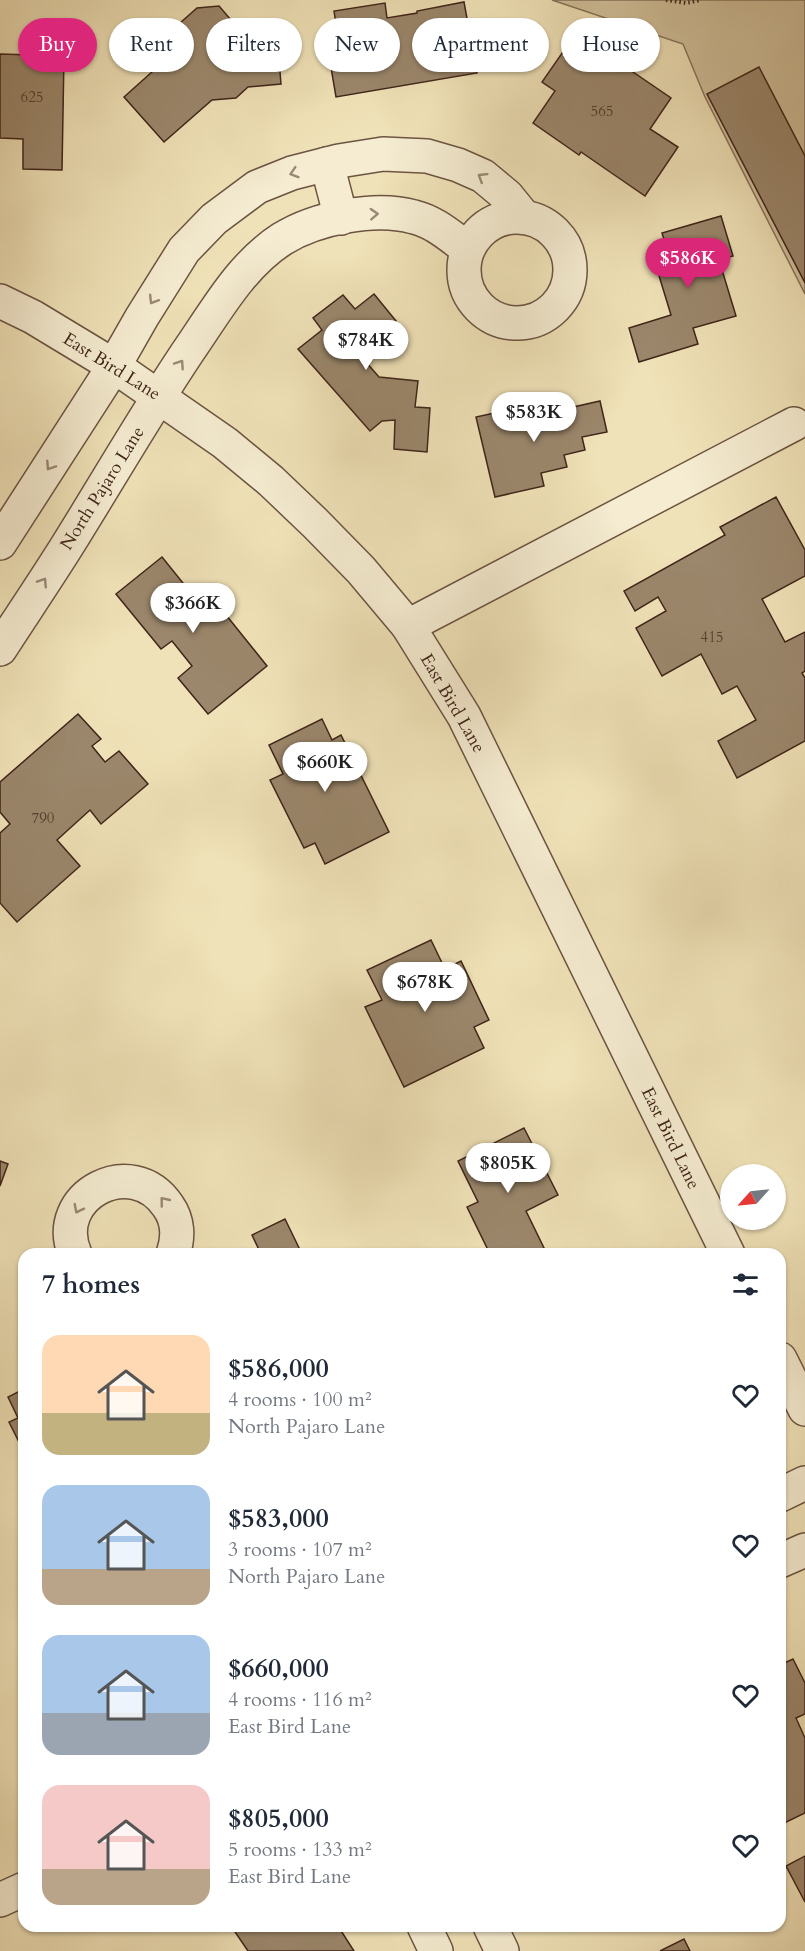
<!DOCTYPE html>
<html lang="en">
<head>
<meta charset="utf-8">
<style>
	:root { --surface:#fff; --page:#f6f6f7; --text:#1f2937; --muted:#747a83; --accent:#db2777 }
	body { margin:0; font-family:Cardo,serif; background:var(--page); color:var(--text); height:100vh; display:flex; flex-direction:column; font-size:22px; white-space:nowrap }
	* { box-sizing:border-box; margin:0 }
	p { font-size:20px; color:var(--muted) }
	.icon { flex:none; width:33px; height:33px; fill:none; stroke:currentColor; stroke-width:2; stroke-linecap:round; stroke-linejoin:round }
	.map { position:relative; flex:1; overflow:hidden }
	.side { position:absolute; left:18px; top:1248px; width:768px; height:684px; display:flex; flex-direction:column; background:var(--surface); border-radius:18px; box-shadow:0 2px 4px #0004 }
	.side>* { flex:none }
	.top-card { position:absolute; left:18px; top:18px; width:770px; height:54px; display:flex; gap:12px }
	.needle { width:39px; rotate:243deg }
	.fabs { position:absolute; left:720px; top:1164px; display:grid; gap:12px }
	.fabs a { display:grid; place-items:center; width:66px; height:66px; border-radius:50%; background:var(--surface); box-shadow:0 2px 4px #0004; font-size:30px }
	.price { position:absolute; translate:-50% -51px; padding:0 14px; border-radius:21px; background:#fff; color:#222; font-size:20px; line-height:39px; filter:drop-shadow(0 2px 3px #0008) }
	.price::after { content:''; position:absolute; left:50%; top:36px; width:18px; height:14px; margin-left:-9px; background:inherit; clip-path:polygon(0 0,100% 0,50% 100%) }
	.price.current { background:var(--accent); color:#fff }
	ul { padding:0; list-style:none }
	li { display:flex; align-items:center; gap:18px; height:150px; padding:0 24px }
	li span { display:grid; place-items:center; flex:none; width:168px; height:120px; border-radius:18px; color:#555 }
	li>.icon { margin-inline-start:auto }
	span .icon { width:72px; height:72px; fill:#fffc; stroke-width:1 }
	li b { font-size:26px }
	h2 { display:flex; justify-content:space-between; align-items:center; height:72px; padding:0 24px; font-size:26px }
	.chip { padding:0 21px; border-radius:27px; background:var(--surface); box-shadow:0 2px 4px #0004; font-size:21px; line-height:54px }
	.chip.current { background:var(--accent); color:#fff }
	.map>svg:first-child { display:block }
	.green { fill:#d2c29d; stroke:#88745c; stroke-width:1.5 }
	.building { fill:#9b876c; stroke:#3f251a; stroke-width:1.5 }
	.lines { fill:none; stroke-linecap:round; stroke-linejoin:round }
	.minor-casing { stroke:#6b5442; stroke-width:36 }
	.path { stroke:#3f251a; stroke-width:4; stroke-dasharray:1.5 3; stroke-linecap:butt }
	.minor { stroke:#f5ecd1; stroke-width:33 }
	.oneway { stroke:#9a8876 }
	.labels { text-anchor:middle; stroke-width:5; stroke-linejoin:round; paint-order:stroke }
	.number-label { font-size:15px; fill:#563e2e }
	.street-label { font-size:18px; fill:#3f251a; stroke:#f5ecd1 }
</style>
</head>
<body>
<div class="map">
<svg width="805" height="1951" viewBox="0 0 805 1951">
	<rect width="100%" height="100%" fill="#f0e2b8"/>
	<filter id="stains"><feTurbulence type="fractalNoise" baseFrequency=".00333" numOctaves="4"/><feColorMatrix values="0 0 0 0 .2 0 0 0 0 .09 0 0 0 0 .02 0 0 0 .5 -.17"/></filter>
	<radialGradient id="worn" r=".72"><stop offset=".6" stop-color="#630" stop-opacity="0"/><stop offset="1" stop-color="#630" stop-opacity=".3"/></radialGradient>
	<path class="green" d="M552,0H805V294L705,97L683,44Z"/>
	<g class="building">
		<path d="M464,2L477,73L336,97L326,38L338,36L334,11L385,3L387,18L417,13V11Z"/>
		<path d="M219,6L237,27L276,23L281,84L248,87L236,98L212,100L164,142L124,97L182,45L180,23L197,8Z"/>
		<path d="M576,33L671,98L650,129L678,147L645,196L581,152L579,155L533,123L555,91L542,82Z"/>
		<path d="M0,54L64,56L62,170L23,169V139L0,138Z"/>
		<path d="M759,67L805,156V283L707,94Z"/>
		<path d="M721,216L733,256L719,260L736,316L693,328L698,344L639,362L629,328L671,315L653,256L668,252L662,233Z"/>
		<path d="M374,294L396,321L358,353L379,377L418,381L415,407L430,408L427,452L394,449L395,420L382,421L370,431L298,349L322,330L313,318L343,295L355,309Z"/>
		<path d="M600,401L607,432L582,437L585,450L564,455L567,467L541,473L544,486L495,497L476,417L536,404L538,415Z"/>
		<path d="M776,497L805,550V576L762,599L785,642L805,632V671L802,673L805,678V741L737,778L718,741L756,720L737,686L722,694L701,654L662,676L636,628L666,611L658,597L635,611L624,591L725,535L720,527Z"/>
		<path d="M162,557L195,598L206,590L267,666L208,714L178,678L192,666L172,641L161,649L116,594Z"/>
		<path d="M78,714L101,739L92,746L105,762L119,751L148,784L101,824L90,810L57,840L80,866L17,922L0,903V833L10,824L0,812V782Z"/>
		<path d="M322,719L332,740L341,735L389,832L325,864L315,843L304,848L270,780L283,774L269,745Z"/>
		<path d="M431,940L445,969L461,961L489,1020L474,1027L484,1048L404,1087L365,1007L382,1000L367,970Z"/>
		<path d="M524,1128L558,1195L526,1211L547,1254H490L467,1207L478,1202L458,1161Z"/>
		<path d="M0,1161L8,1164L0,1186Z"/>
		<path d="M285,1219L302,1254H261L252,1235Z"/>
		<path d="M24,1389V1452L9,1422L18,1418L8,1397Z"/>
		<path d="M793,1659L805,1683V1714L796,1718L805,1738V1813L780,1825V1665Z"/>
		<path d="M805,1856V1902L786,1866Z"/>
		<path d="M231,1926H338L354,1951H248Z"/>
		<path d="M684,1939L690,1951H660Z"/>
	</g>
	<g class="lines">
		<defs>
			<g id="minor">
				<path d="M327,164L341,218"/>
				<circle cx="517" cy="270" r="53"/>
				<path d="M0,301L33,317L114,366L225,443L271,481L315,523L361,570L408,626L464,716L728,1254"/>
				<path d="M0,543L114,366L142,317L184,250L214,219L257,187L292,173L339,161L383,154L427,156L458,165L483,176L507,196L524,217"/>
				<path d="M408,626L794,424"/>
				<path d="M0,649C22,615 45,581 67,546C107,482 145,416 187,353C215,313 240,266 282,239C316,218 375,206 414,217C435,222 451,237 468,249"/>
				<path d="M75,1254C50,1196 132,1152 168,1206C178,1220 179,1237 173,1254"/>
				<path d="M780,1359L805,1409"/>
				<path d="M780,1495L805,1483"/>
				<path d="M780,1561L805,1550"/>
				<path d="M0,1900L24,1889"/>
				<path d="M424,1926L436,1951"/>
				<path d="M490,1926L502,1951"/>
			</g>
		</defs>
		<use href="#minor" class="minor-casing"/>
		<path class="path" d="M666,0L686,3L701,0"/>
		<use href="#minor" class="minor"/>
	</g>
	<defs><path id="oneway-chevron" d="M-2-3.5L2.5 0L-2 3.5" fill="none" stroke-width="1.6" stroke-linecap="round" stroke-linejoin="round" transform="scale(1.5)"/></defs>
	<g class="oneway">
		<use href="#oneway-chevron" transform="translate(294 173) rotate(163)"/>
		<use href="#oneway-chevron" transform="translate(482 177) rotate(-148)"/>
		<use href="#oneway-chevron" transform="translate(374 214) rotate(-3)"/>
		<use href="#oneway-chevron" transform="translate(153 300) rotate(122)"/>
		<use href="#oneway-chevron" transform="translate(180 364) rotate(-56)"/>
		<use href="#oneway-chevron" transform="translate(50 466) rotate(123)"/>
		<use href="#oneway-chevron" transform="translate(43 582) rotate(-57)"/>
		<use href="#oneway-chevron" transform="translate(164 1201) rotate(-129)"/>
		<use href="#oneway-chevron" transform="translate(78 1209) rotate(117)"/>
	</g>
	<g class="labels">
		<g class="number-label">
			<text x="32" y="102">625</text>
			<text x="602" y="116">565</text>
			<text x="712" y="642">415</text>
			<text x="43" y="823">790</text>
		</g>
		<g class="street-label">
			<text transform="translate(112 366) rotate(32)" y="6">East Bird Lane</text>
			<text transform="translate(102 488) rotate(-58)" y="6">North Pajaro Lane</text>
			<text transform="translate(453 703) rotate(60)" y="6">East Bird Lane</text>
			<text transform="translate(671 1138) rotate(64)" y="6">East Bird Lane</text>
		</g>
	</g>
	<rect width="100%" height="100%" filter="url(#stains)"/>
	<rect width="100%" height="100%" fill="url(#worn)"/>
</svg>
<div class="fabs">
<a><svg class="needle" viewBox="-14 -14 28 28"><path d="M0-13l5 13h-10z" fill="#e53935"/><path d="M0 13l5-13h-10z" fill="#747a83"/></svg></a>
</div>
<b class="price current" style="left:688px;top:289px">$586K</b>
<b class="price" style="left:366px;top:371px">$784K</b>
<b class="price" style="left:534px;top:443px">$583K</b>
<b class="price" style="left:193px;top:634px">$366K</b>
<b class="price" style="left:325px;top:793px">$660K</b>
<b class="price" style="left:425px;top:1013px">$678K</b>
<b class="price" style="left:508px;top:1194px">$805K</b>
<div class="top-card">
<a class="chip current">Buy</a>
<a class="chip">Rent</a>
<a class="chip">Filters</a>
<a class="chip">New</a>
<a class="chip">Apartment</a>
<a class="chip">House</a>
</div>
<section class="side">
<h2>7 homes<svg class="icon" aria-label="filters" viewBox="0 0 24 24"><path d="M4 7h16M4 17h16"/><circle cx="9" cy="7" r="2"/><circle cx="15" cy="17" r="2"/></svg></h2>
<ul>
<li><span style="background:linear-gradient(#ffd9b3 65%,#c2b280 0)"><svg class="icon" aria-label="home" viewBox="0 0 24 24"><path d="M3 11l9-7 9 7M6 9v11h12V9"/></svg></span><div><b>$586,000</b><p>4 rooms · 100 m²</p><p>North Pajaro Lane</p></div><svg class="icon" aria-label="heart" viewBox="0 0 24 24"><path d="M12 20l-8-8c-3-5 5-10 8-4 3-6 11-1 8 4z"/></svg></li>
<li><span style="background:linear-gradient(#a9c7e8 70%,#b9a48a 0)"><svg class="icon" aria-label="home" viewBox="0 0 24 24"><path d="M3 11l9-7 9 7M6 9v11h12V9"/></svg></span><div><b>$583,000</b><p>3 rooms · 107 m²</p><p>North Pajaro Lane</p></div><svg class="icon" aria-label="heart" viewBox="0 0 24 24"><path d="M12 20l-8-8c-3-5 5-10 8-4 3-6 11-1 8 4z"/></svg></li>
<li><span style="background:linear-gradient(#a9c7e8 65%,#9aa5b1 0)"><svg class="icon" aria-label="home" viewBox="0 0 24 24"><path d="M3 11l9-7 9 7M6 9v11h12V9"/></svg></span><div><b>$660,000</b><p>4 rooms · 116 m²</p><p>East Bird Lane</p></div><svg class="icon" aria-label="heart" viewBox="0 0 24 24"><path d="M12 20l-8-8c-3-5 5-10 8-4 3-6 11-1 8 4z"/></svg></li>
<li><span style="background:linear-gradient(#f6c9c9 70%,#b9a48a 0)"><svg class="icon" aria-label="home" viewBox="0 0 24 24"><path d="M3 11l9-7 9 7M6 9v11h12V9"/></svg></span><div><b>$805,000</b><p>5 rooms · 133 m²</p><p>East Bird Lane</p></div><svg class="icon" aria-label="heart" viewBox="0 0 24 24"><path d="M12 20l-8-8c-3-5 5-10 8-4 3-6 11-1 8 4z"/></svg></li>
</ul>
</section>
</div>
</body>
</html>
